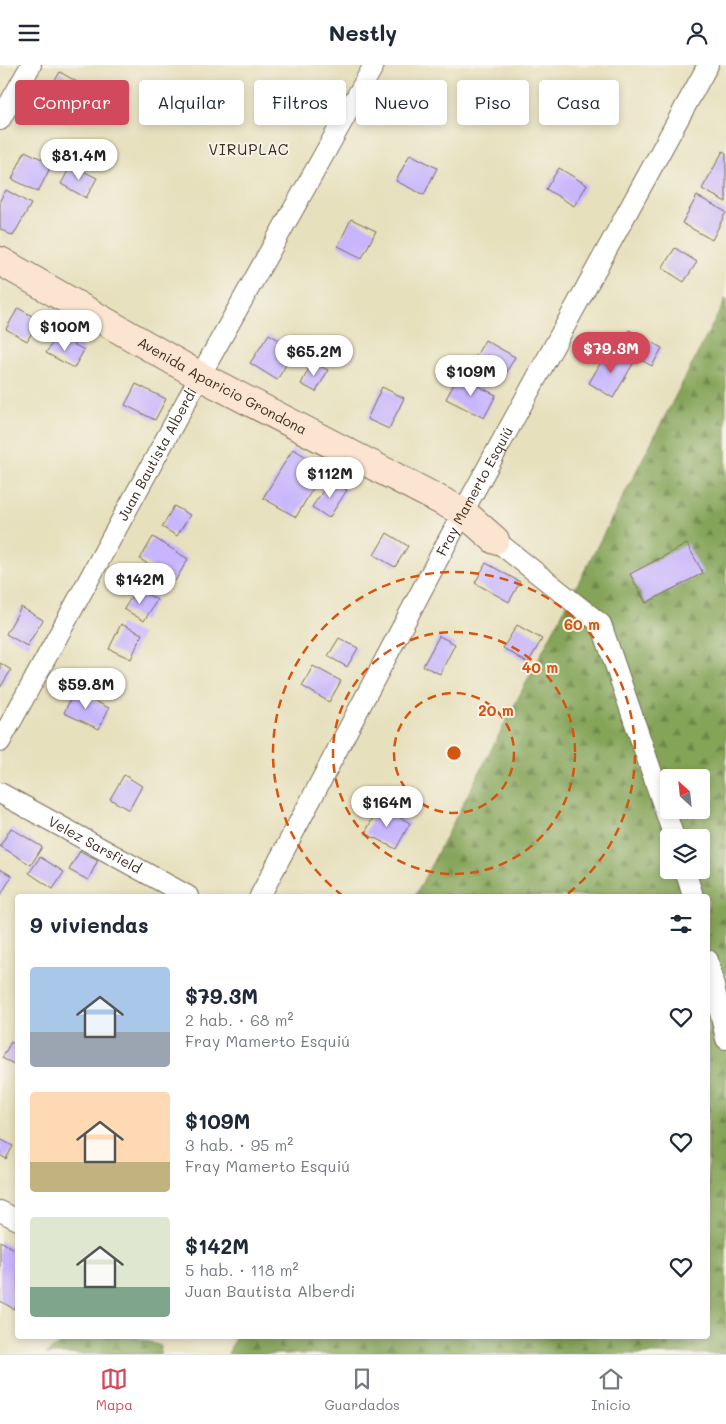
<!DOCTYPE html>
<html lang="es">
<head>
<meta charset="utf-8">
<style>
	:root { --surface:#fff; --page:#f2f2f3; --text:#1f2937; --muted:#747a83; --line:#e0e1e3; --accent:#d1495b }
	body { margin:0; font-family:Mali,sans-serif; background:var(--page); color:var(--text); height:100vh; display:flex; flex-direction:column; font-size:19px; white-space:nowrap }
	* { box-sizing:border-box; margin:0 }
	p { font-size:16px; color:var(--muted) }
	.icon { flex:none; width:28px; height:28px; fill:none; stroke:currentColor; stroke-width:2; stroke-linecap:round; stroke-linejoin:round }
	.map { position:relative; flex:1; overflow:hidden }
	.panel { position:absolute; left:15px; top:829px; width:695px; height:445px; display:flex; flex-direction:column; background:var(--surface); border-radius:5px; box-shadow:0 2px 8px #0003 }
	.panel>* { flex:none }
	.hud { position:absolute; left:15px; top:15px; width:696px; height:45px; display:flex; gap:10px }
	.needle { width:32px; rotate:333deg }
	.buttons { position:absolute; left:660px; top:704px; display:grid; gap:10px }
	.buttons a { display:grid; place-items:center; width:50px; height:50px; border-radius:5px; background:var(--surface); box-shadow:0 2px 8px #0003; font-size:25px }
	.price { position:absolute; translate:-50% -42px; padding:0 11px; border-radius:18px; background:#fff; color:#222; font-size:16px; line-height:32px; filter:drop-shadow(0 1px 2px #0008) }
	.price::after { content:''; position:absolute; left:50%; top:30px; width:15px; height:11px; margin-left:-8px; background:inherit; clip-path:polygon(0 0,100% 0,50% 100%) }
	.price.selected { background:var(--accent); color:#fff }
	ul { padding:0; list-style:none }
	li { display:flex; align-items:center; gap:15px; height:125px; padding:0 15px }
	li span { display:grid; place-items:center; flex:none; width:140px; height:100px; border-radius:5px; color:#555 }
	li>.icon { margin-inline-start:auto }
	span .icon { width:60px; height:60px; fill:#fffc; stroke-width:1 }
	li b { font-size:21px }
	h2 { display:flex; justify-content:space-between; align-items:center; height:60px; padding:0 15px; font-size:21px }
	.chip { padding:0 18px; border-radius:5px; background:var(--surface); box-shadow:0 2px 8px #0003; font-size:18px; line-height:45px }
	.chip.selected { background:var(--accent); color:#fff }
	header { display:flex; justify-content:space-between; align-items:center; height:65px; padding:0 15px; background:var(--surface); font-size:22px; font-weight:700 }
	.tabs { display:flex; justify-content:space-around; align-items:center; height:70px; border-top:1px solid var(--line); background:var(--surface); font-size:14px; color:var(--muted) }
	.tabs a { display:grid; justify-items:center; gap:2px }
	.tabs .selected { color:var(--accent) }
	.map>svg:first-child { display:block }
	.forest { fill:url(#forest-firs); stroke:#60673b; fill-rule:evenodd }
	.building { fill:#c7b5fd }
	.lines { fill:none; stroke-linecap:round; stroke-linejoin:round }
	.street-casing { stroke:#776a56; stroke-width:22 }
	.secondary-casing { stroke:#776a56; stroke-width:30 }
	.street { stroke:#fff; stroke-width:20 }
	.secondary { stroke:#fce5d0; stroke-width:28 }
	.ring { fill:none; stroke:#d7540e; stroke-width:2.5; stroke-dasharray:9 6 }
	.labels { text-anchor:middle; stroke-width:4; stroke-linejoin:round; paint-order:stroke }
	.street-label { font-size:14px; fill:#3b2a1e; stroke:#f7f3e8 }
	.neighbourhood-label { font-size:15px; letter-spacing:1px; fill:#3b2a1e; stroke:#f7f3e8 }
	.centre { fill:#d7540e; stroke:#f7f3e8; stroke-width:2.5 }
	.ring-label { font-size:15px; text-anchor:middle; font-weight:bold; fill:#d7540e; stroke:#f7f3e8; stroke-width:4; stroke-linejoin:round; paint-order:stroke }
</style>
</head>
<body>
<header><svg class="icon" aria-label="menu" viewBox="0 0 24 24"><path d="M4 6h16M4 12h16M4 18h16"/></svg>Nestly<svg class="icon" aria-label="person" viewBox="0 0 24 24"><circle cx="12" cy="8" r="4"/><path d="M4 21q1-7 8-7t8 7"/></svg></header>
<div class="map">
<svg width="726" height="1289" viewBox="0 0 726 1289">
	<defs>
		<pattern id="forest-firs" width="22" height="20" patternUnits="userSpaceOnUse" patternTransform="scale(1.25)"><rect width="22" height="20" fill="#84a458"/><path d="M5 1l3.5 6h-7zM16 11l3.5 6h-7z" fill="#6d8648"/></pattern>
	</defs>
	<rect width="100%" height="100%" fill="#f7f3e8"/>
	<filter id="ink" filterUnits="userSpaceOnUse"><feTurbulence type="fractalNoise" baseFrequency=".02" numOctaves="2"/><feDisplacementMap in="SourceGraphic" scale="10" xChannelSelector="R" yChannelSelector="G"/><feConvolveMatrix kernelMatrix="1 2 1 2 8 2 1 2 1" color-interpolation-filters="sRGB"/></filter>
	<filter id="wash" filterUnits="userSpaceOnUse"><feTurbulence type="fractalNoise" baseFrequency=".0096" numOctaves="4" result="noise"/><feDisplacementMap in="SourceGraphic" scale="20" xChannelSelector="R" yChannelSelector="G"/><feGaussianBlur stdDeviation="1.12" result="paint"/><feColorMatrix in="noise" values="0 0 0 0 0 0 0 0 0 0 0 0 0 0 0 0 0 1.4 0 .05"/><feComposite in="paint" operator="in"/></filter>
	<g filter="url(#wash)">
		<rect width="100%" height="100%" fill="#e7e0bd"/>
		<g class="forest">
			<path d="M726,234V1289H228L236,1271H708V831H415ZM669,712H701V745H669ZM669,772H701V805H669Z"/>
			<path d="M70,1271H132L161,1281L160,1289H46Z"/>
		</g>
		<g id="blocks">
			<g class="building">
				<path d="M60,7L101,31L90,51L48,27Z"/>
				<path d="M25,86L52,99L38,127L12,114Z"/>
				<path d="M723,86L726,88V137L702,124Z"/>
				<path d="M410,89L437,103L424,130L396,116Z"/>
				<path d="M71,100L97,113L86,133L61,119Z"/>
				<path d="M559,103L587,120L574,141L546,124Z"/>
				<path d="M6,125L31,139L13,171L0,164V135Z"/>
				<path d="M697,131L726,147L712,175L682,158Z"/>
				<path d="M351,154L376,166L362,193L338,181Z"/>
				<path d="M675,183L697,197L684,217L662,203Z"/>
				<path d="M18,243L39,255L27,276L6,264Z"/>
				<path d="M629,265L662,283L652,301L619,283Z"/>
				<path d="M269,269L295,285L277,315L250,298Z"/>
				<path d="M57,270L84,285L74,303L46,288Z"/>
				<path d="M485,275L515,292L502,315L472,298Z"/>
				<path d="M608,285L633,299L613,333L589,318Z"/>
				<path d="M312,297L328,305L316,327L301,319Z"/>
				<path d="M458,311L496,330L484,353L446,334Z"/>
				<path d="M136,319L166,334L155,355L125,340Z"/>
				<path d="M382,322L404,333L389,364L367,354Z"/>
				<path d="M293,384L325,403L296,452L263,433Z"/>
				<path d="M331,414L347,425L329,453L312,442Z"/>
				<path d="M174,441L190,450L177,471L162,462Z"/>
				<path d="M387,468L408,481L395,502L374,490Z"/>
				<path d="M153,472L188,494L175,516L140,494Z"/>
				<path d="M687,479L703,508L646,538L630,509Z"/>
				<path d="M486,498L520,517L509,537L475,518Z"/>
				<path d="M137,523L157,535L144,556L124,544Z"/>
				<path d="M21,542L43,555L27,581L6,569Z"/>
				<path d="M121,559L142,569L131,594L109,584Z"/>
				<path d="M517,560L542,574L528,598L503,583Z"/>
				<path d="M439,571L455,579L440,609L423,601Z"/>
				<path d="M339,573L358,583L347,602L328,591Z"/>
				<path d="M0,598L11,605L0,623Z"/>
				<path d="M313,601L341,616L329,637L302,621Z"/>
				<path d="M74,626L109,643L99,664L64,648Z"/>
				<path d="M124,710L142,721L129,745L110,734Z"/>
				<path d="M379,741L410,758L396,784L365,768Z"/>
				<path d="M11,763L42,782L31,800L0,781Z"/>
				<path d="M80,786L98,795L88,815L69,805Z"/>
				<path d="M40,792L64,807L53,824L29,808Z"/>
				<path d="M0,804L12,811L0,831Z"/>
				<path d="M11,977L18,981V1001L2,993Z"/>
				<path d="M0,1074L13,1081L6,1094L0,1090Z"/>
				<path d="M0,1176L18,1186V1237L14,1244L0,1236Z"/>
			</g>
		</g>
	</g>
	<g filter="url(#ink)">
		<use href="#blocks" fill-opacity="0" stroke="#776a56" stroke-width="1"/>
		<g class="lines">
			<defs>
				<g id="street">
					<path d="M0,55L31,0"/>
					<path d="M495,475L601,559L674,772"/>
					<path id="s1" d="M0,677L200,311L374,0"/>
					<path id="s2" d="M0,728L188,831"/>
					<path d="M685,805L693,831"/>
					<path id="s3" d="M260,831L463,447L708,0"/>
					<path d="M708,895L726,974"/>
					<path d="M0,1146L18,1155"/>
				</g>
				<g id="secondary">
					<path id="s4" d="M0,196L200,311L463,447L495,475"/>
				</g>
			</defs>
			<use href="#street" class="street-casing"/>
			<use href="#secondary" class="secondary-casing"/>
			<use href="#street" class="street"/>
			<use href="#secondary" class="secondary"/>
		</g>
	</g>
	<g class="ring">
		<circle cx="454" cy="688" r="60"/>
		<circle cx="454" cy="688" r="121"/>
		<path d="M343 831A181 181 0 1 1 565 831"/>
	</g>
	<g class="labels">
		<g class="street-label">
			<text dy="5" stroke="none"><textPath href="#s4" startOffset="255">Avenida Aparicio Grondona</textPath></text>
			<text dy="5" stroke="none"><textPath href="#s1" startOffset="328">Juan Bautista Alberdi</textPath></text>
			<text dy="5" stroke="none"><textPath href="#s3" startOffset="458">Fray Mamerto Esquiú</textPath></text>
			<text dy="5" stroke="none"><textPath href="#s2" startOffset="108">Velez Sarsfield</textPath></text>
		</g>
		<g class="neighbourhood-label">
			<text x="249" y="90">VIRUPLAC</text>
		</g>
	</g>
	<circle cx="454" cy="688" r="8" class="centre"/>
	<g class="ring-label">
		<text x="582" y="565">60 m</text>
		<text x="540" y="608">40 m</text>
		<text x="496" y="651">20 m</text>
	</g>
</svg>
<div class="buttons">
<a><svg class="needle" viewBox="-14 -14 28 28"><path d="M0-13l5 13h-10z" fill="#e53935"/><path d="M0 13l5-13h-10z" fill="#747a83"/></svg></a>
<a><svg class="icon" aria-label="layers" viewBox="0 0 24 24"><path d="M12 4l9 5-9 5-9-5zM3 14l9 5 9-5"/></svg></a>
</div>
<b class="price" style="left:79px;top:116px">$81.4M</b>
<b class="price" style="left:65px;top:287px">$100M</b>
<b class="price selected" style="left:611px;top:309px">$79.3M</b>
<b class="price" style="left:314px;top:312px">$65.2M</b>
<b class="price" style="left:471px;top:332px">$109M</b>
<b class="price" style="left:330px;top:434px">$112M</b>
<b class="price" style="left:140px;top:540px">$142M</b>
<b class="price" style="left:86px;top:645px">$59.8M</b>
<b class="price" style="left:387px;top:763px">$164M</b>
<div class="hud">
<a class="chip selected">Comprar</a>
<a class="chip">Alquilar</a>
<a class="chip">Filtros</a>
<a class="chip">Nuevo</a>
<a class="chip">Piso</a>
<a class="chip">Casa</a>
</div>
<section class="panel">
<h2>9 viviendas<svg class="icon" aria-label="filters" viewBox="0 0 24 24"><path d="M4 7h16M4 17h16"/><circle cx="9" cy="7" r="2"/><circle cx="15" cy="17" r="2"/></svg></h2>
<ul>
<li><span style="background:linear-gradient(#a9c7e8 65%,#9aa5b1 0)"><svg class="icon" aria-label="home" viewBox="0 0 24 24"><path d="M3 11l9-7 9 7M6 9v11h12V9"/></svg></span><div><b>$79.3M</b><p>2 hab. · 68 m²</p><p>Fray Mamerto Esquiú</p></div><svg class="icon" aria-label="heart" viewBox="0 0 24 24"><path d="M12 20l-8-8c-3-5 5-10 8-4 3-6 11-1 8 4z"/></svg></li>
<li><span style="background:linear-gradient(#ffd9b3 70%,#c2b280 0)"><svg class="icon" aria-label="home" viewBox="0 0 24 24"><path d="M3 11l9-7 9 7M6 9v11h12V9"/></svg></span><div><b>$109M</b><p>3 hab. · 95 m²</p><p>Fray Mamerto Esquiú</p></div><svg class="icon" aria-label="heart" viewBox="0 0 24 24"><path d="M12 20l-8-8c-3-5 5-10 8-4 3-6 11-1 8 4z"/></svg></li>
<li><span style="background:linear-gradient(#dfe7d0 70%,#7fa58c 0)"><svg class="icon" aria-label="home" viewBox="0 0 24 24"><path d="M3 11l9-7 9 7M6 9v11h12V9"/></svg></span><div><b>$142M</b><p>5 hab. · 118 m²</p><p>Juan Bautista Alberdi</p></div><svg class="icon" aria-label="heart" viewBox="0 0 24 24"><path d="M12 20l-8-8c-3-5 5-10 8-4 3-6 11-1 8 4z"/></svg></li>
</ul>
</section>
</div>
<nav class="tabs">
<a class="selected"><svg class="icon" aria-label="map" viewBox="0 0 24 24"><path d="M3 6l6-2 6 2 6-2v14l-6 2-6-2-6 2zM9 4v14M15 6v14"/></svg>Mapa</a>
<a><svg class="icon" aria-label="saved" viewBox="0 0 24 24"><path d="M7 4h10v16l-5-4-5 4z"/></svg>Guardados</a>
<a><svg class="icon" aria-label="home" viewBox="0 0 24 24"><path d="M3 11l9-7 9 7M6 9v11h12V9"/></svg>Inicio</a>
</nav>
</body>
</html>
